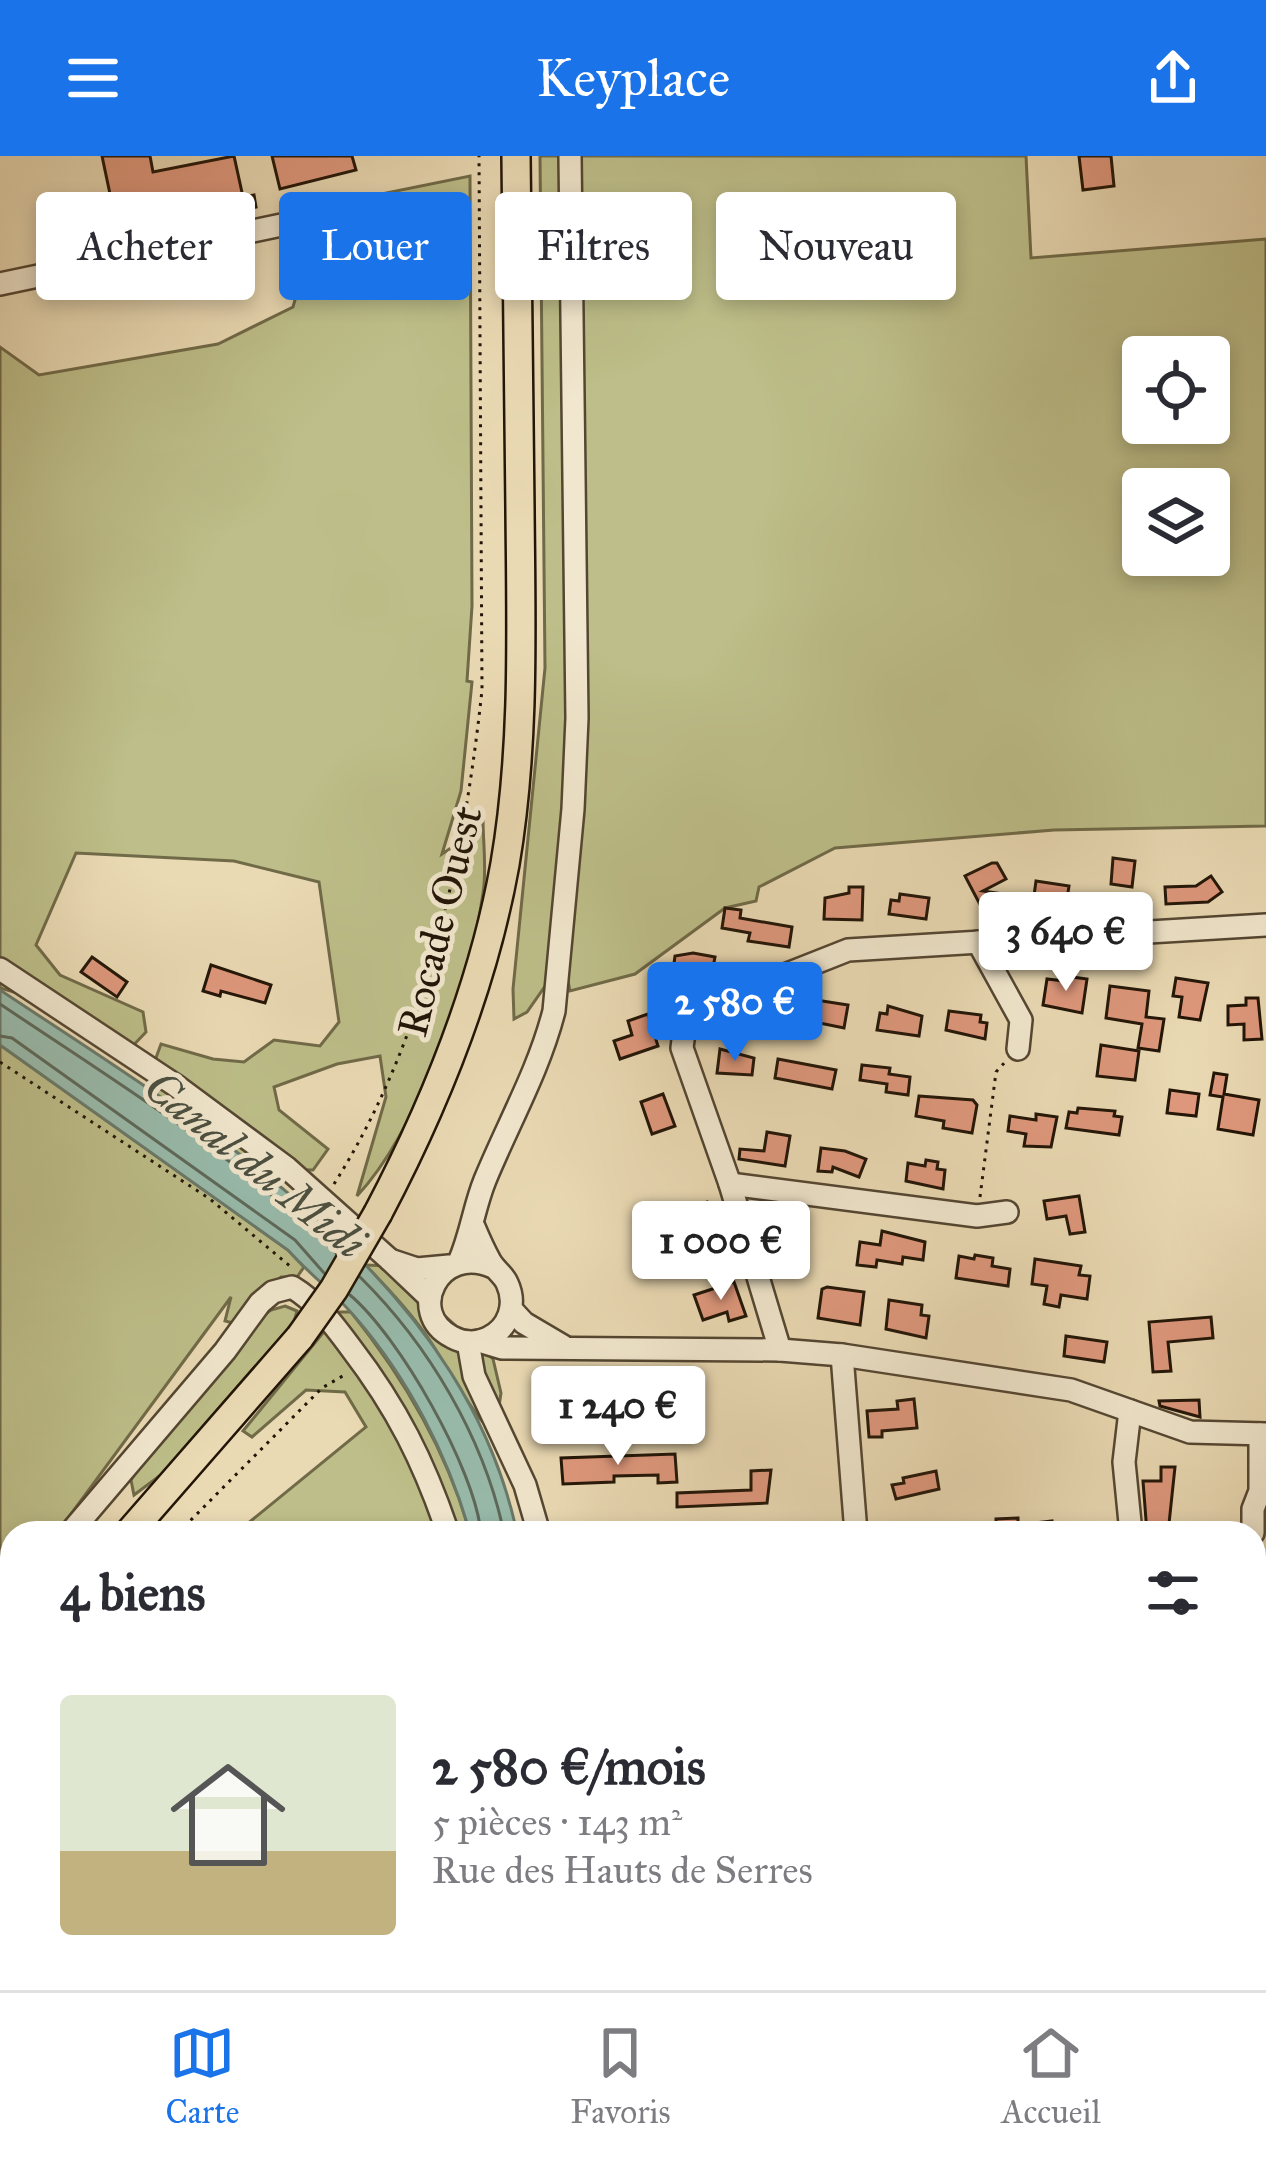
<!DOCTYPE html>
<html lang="fr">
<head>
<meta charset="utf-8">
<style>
	:root { --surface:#fff; --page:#f2f2f3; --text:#2b2b33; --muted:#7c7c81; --line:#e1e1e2; --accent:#1a73e8 }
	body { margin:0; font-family:"IM FELL Great Primer",serif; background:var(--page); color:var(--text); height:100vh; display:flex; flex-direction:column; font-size:45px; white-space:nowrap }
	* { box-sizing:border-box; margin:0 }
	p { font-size:39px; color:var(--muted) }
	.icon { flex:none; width:66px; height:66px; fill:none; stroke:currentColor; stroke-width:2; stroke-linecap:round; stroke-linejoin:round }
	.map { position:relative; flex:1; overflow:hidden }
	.sheet { position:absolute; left:0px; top:1365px; width:1266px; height:471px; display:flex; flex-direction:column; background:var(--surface); border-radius:36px 36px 0 0; box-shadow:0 6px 18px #0003 }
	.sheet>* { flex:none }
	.guide { position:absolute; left:36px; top:36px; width:1194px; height:108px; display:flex; gap:24px }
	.tools { position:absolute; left:1122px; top:180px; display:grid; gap:24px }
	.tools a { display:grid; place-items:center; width:108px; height:108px; border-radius:12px; background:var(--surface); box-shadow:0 6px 18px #0003; font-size:60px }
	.price { position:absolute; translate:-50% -102px; padding:0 27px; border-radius:12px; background:#fff; color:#222; font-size:39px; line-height:78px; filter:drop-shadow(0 3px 6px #0008) }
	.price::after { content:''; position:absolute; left:50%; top:72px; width:36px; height:27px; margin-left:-18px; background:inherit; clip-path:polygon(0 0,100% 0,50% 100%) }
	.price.active { background:var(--accent); color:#fff }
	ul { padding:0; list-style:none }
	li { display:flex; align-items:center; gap:36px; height:300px; padding:0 60px }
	li span { display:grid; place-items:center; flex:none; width:336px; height:240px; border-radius:12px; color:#555 }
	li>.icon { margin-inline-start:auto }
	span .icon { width:144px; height:144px; fill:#fffc; stroke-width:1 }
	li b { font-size:51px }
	h2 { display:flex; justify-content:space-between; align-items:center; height:144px; padding:0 60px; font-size:51px }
	.pill { padding:0 42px; border-radius:12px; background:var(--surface); box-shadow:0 6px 18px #0003; font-size:42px; line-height:108px }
	.pill.active { background:var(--accent); color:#fff }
	header { display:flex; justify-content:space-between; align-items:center; height:156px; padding:0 60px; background:var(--accent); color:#fff; font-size:54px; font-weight:600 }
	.tab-bar { display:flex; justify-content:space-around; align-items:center; height:168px; border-top:3px solid var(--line); background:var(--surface); font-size:33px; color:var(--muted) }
	.tab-bar a { display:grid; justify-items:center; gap:6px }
	.tab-bar .active { color:var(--accent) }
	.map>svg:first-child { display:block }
	.green { fill:#bdbe89; stroke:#706a48; stroke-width:3; fill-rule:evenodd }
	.water { fill:#98bbac; stroke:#69796a; stroke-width:3 }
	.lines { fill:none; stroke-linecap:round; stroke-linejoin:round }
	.shore { stroke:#5d685a; stroke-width:3 }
	.building { fill:#df987d; stroke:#221507; stroke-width:3 }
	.minor-casing { stroke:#544632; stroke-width:26 }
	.major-casing { stroke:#221507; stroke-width:32 }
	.path { stroke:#221507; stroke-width:3; stroke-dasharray:3 6; stroke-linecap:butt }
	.minor { stroke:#f1e7ce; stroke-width:21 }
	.major { stroke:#eadab4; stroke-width:27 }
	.rail { stroke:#221507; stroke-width:4.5; stroke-dasharray:21 21; stroke-linecap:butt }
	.major-bridge-casing { stroke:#221507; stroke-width:32; stroke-linecap:butt }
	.major-bridge { stroke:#eadab4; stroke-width:27 }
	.labels { text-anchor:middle; stroke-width:10; stroke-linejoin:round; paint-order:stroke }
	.street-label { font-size:42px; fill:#221507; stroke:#f1e7ce }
	.water-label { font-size:45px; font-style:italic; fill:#4b4f41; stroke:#f1e7ce }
</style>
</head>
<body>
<header><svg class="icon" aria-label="menu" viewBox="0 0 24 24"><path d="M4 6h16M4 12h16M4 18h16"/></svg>Keyplace<svg class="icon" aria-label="share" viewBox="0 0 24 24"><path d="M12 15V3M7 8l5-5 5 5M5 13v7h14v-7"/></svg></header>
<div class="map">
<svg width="1266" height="1834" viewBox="0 0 1266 1834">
	<rect width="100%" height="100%" fill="#eadab4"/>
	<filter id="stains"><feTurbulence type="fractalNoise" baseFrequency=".00167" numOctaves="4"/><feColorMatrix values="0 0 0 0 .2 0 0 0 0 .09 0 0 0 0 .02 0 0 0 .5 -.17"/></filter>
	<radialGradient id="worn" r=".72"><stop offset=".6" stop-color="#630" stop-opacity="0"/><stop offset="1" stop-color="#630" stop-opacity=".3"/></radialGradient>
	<g class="green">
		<path d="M540,0H1026L1031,102L1266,83V670L1054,674L835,692L759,731L756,745L725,752L635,818L570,835L568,825L548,826L527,856L514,863L513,833L545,512ZM1143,201H1209V267H1143ZM1143,333H1209V399H1143Z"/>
		<path d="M470,20L472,450L467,525L472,526L461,635L442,698L466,682L483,663C483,687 487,714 483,737C471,825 417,976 357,1040L386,941L380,900L337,908L274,931L279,954L328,993L313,1014L268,1013L247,1006L150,936L149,921L161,888L213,903L244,906L274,884L320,890L339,866L319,726L234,705L76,697L36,789L60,819L143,856L146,876L123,900L51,847L0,832V191L39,219L218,188L293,151L322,50Z"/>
		<path d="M0,889L288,1094L304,1111L297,1121H281L233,1167L225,1165L231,1141L57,1377H12V1438L0,1451Z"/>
		<path d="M365,1109L389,1110L493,1203L501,1237L498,1257L482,1265C463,1242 450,1216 434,1191C415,1161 390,1134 365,1109Z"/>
		<path d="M285,1150L297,1155L294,1166L162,1318L134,1339L131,1324L153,1290L253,1167L271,1154Z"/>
		<path d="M340,1156H351C404,1222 447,1295 470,1377H236L366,1271L345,1236L306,1234L252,1281L243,1275Z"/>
		<path d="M12,1587V1746L0,1735V1601Z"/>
		<path d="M102,1824H641L648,1834H114Z"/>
	</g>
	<path class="water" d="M0,834C203,969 462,1119 517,1377H470C448,1299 408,1222 355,1161C335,1137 309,1118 288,1094L0,889Z"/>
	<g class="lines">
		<g class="shore">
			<path d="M0,848C113,924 239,1001 336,1097"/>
			<path d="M0,880L12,882L295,1084L324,1117"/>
			<path d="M360,1121C429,1189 484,1282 504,1377"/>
			<path d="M350,1139C399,1180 475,1313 481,1377"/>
		</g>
	</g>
	<g class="building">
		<path d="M102,0H150L153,16L234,0L243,41L254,39L256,51L208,61L205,49L163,58L161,47L114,57Z"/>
		<path d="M272,0H352L356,14L280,33Z"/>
		<path d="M1079,0H1111L1114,30L1083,34Z"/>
		<path d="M1113,702L1135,705L1132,731L1111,728Z"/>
		<path d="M992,707H997L1006,723L983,735L1022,741L985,758L965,720Z"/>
		<path d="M1211,720L1222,736L1208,746L1166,748L1165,731L1196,730Z"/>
		<path d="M1036,725L1069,730L1065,756L1033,747Z"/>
		<path d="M849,731H863L862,764L824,763L825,742L849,737Z"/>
		<path d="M900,738L929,742L926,763L889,758L891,744L899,745Z"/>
		<path d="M725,752L741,754L740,762L792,771L789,791L748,785L750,777L722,772Z"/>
		<path d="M693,797L715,801L712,817L698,819L696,826L672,822L675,800Z"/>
		<path d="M92,801L127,826L117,841L81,816Z"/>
		<path d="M211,809L271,829L265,847L221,835L220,840L203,835Z"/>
		<path d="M1065,820L1087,823L1082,857L1043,849L1047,823L1065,825Z"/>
		<path d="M1176,822L1208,827L1200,864L1179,861L1182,841L1173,840Z"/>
		<path d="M1110,830L1149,835L1146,861L1164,863L1159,895L1138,892L1142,868L1106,862Z"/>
		<path d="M803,842L848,849L844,872L800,863Z"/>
		<path d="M1246,842H1258L1262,883L1244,884V868L1228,869V850L1246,849Z"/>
		<path d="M888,850L922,860L919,880L877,874L880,857L887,858Z"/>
		<path d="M949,855L981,859L980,866L987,867L985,883L946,874Z"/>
		<path d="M648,858L658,890L620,903L614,885L632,879L628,865Z"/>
		<path d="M1101,889L1139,895L1135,924L1097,920Z"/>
		<path d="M720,893L754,902L752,919L717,917Z"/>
		<path d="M778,903L836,914L832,933L775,922Z"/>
		<path d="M862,909L890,912L889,918L910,921L908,939L886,936L887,928L860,924Z"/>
		<path d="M1214,917L1227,919L1224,938L1259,944L1253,979L1218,973L1223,941L1210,939Z"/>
		<path d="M1170,934L1199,938L1196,960L1167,957Z"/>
		<path d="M663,938L675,970L652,978L641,946Z"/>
		<path d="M919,940L973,944L977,949L972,977L943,972L944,965L916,960Z"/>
		<path d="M1078,952L1115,955L1114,960L1122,961L1119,979L1066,972L1069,956L1077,957Z"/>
		<path d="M1036,958L1057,961L1051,991L1024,990L1026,978L1008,975L1010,960L1036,964Z"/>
		<path d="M767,976L790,980L785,1010L739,1003L740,993L764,995Z"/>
		<path d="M821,992L845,995L866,1003L859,1021L833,1011L832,1016L818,1015Z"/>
		<path d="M926,1004L938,1006L937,1013L945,1014L943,1033L906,1025L908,1007L925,1010Z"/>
		<path d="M1079,1040L1085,1076L1070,1078L1066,1060L1047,1063L1044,1045Z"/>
		<path d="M707,1046L718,1083L689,1085L681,1053Z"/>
		<path d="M882,1075L925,1086L923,1104L903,1101L902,1108L877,1104L876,1111L857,1109L860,1086L880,1089Z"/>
		<path d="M975,1099L993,1102L992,1110L1010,1113L1008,1130L956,1122L959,1100L974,1103Z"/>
		<path d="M1035,1103L1081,1110L1079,1119L1090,1120L1087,1143L1061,1139L1059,1151L1044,1148L1047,1130L1032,1128Z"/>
		<path d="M734,1126L746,1160L729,1165L727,1156L703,1164L694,1139Z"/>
		<path d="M827,1131L864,1136L860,1169L818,1162L822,1133Z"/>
		<path d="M889,1144L922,1149L921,1159L929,1160L926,1182L886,1173Z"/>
		<path d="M1211,1161L1213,1182L1168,1186L1171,1215L1153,1216L1149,1166Z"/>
		<path d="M1066,1180L1107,1186L1104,1206L1064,1200Z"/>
		<path d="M914,1243L917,1272L882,1275V1281H869L867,1255L898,1253L897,1245Z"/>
		<path d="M1199,1244L1200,1261L1160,1250L1159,1245Z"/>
		<path d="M675,1298L677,1326L658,1327V1319L614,1320V1326L563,1328L561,1302Z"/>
		<path d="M1161,1311H1175L1168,1377H1147L1143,1325H1161Z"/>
		<path d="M771,1314L767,1347L677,1351V1337L751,1334V1315Z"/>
		<path d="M936,1315L939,1333L896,1343L892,1329L904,1327L903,1322Z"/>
		<path d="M1018,1362V1369L1052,1365L1053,1377H996V1363Z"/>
		<path d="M1254,1712L1266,1740V1789L1254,1794Z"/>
	</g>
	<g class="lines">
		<defs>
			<g id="minor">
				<path d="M0,128L372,50"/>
				<path d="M978,786L1021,864L1018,893"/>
				<path d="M0,813L175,929L287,1012L390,1104"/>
				<path d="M730,1028L977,1060L1007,1056"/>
				<path d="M474,1071C479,1083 484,1094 490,1105C495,1114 503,1118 507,1127C517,1148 509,1172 488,1182C476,1188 463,1187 452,1181C405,1157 439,1087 493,1111"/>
				<path d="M459,1106C471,1079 474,1051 485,1024C508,968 539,914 554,855L573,653L577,562L570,0"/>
				<path d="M430,1142L390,1104L417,1113L449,1110"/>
				<path d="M511,1153L524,1167L563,1190"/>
				<path d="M479,1185L502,1192L780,1194L842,1199L1071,1234L1190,1276L1266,1278"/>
				<path d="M468,1186L474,1220L525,1329L539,1377"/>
				<path d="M780,1194L730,1028L682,892L685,868L699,853L848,794L1266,769"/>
				<path d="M842,1199L856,1377"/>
				<path d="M1130,1255L1124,1306L1131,1377"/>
				<path d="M70,1377L225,1195L260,1147L273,1136L292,1131C317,1146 334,1169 351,1192C397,1252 424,1306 448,1377"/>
				<path d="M1253,1377V1353L1260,1335V1278"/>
				<path d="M1254,1408L1257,1416"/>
				<path d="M0,1459L12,1445"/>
				<path d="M612,1824L619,1834"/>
				<path d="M730,1824L739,1834"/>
				<path d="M866,1824L873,1831L890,1832L907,1824"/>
			</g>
			<g id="major">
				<path d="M378,1057C436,947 483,831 505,708C525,591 521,472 520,354C518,236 517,118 516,0"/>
				<path d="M129,1377L300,1181"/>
				<path d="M0,1518L12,1505"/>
			</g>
		</defs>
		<use href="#minor" class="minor-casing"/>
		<use href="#major" class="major-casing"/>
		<g class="path">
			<path d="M0,906L210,1043L291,1111"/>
			<path d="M334,1028C426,883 464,703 482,534L479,0"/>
			<path d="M980,1041L996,916L1006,905"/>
			<path d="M178,1377L322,1232L346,1218"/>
			<path d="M0,1560L12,1548"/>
		</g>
		<use href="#minor" class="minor"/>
		<use href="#major" class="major"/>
		<g class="rail">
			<path d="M0,1759L12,1770"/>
			<path d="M73,1824L84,1834"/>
		</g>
		<defs>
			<path id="major-bridge" d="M300,1181L334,1133L378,1057"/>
		</defs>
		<use href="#major-bridge" class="major-bridge-casing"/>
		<use href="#major-bridge" class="major-bridge"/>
	</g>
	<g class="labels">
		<g class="street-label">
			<text transform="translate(439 765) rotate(-76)" y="15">Rocade Ouest</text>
		</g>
		<g class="water-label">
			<text transform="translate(256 1008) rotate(39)" y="16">Canal du Midi</text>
		</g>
	</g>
	<rect width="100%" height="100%" filter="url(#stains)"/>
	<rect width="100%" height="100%" fill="url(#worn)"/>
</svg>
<div class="tools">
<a><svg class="icon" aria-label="locate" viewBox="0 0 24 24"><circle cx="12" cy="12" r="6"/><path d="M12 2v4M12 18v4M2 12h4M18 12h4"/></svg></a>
<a><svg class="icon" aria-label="layers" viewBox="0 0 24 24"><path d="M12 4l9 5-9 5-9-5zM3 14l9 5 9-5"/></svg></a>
</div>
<b class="price" style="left:1066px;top:838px">3 640 €</b>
<b class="price active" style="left:735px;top:908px">2 580 €</b>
<b class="price" style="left:721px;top:1147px">1 000 €</b>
<b class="price" style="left:618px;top:1312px">1 240 €</b>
<div class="guide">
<a class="pill">Acheter</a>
<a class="pill active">Louer</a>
<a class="pill">Filtres</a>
<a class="pill">Nouveau</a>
</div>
<section class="sheet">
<h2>4 biens<svg class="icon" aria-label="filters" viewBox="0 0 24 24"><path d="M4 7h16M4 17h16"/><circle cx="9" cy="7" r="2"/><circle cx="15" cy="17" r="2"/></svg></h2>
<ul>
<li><span style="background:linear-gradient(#dfe7d0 65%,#c2b280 0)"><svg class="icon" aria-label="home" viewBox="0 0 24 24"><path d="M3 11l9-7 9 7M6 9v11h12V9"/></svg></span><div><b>2 580 €/mois</b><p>5 pièces · 143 m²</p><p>Rue des Hauts de Serres</p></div></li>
</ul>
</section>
</div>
<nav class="tab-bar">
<a class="active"><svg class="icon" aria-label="map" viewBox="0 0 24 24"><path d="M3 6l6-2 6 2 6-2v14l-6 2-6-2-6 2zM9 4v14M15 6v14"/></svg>Carte</a>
<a><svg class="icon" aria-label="saved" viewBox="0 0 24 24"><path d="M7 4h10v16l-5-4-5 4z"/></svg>Favoris</a>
<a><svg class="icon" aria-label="home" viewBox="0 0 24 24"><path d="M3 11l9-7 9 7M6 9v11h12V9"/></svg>Accueil</a>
</nav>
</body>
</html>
